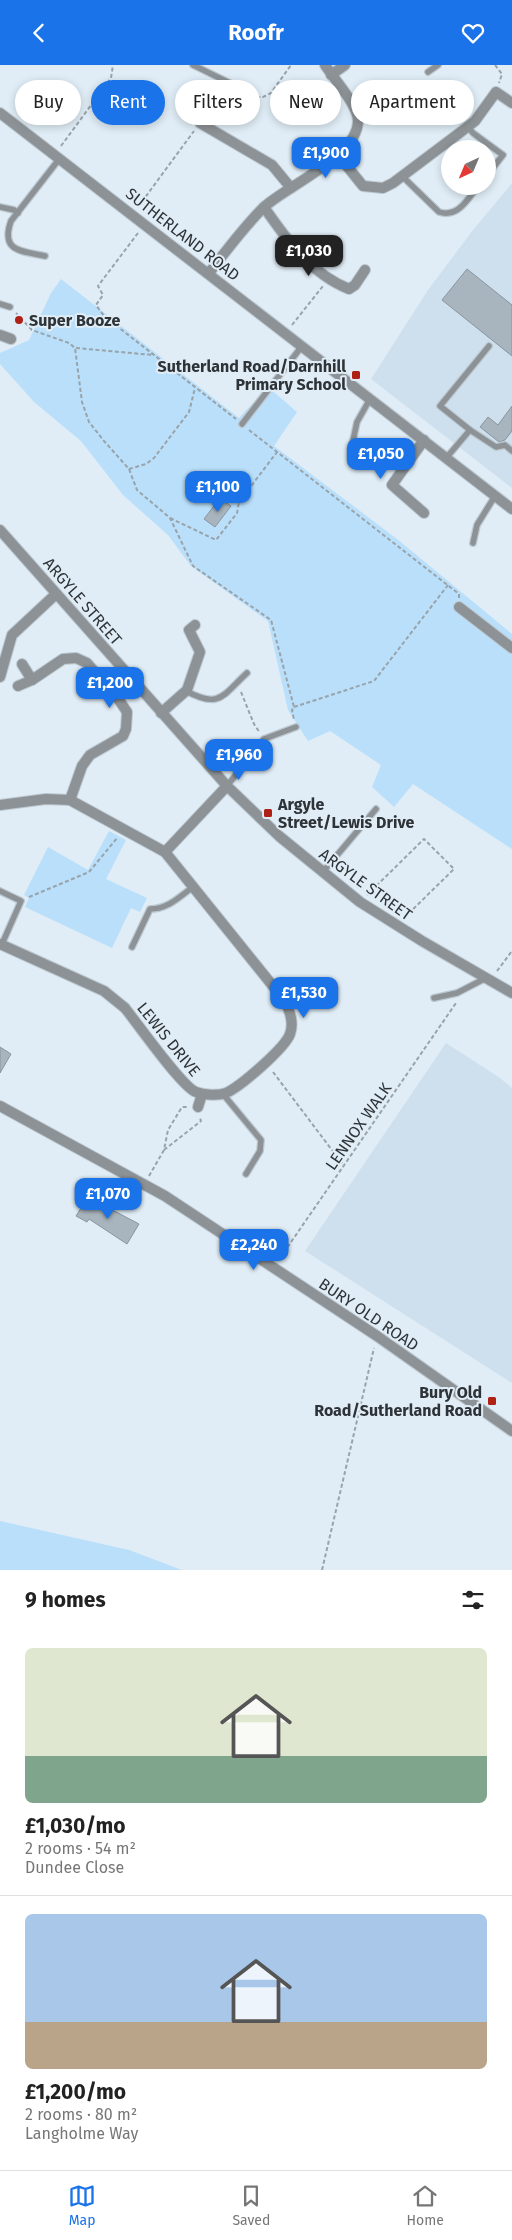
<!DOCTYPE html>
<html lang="en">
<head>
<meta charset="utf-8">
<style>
	:root { --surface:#fff; --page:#f6f6f6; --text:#222; --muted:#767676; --line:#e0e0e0; --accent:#1a73e8 }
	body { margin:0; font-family:"Fira Sans",sans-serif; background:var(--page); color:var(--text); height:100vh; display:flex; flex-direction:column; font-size:19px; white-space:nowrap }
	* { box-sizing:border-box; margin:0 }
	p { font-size:16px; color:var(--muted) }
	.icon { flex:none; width:28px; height:28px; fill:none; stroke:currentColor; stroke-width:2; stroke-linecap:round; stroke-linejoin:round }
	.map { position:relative; height:1505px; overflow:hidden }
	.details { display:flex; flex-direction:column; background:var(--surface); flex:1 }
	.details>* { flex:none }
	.guide { position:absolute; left:15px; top:15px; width:482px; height:45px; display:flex; gap:10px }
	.needle { width:32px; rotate:224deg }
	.buttons { position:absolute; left:441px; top:75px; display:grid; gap:10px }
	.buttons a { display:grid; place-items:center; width:55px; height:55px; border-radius:50%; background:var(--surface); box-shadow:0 2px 8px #0003; font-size:25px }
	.price { position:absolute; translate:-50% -42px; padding:0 11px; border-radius:10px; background:var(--accent); color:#fff; font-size:16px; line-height:32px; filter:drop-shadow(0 1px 2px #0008) }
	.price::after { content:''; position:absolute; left:50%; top:30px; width:15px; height:11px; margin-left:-8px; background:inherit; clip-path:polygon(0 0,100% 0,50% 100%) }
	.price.selected { background:#222; color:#fff }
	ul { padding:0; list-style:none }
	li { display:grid; align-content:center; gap:10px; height:265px; padding:0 25px }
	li+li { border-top:1px solid var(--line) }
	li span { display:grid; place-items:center; height:155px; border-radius:8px; color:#555 }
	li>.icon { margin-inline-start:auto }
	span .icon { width:90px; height:90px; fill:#fffc; stroke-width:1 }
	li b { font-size:21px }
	h2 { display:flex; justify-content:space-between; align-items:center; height:60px; padding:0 25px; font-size:21px }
	.pill { padding:0 18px; border-radius:22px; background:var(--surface); box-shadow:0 2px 8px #0003; font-size:18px; line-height:45px }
	.pill.selected { background:var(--accent); color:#fff }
	header { display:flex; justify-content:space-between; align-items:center; height:65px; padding:0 25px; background:var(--accent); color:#fff; font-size:22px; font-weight:700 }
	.dock { display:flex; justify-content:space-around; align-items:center; height:70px; border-top:1px solid var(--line); background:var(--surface); font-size:14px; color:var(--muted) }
	.dock a { display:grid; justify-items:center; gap:2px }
	.dock .selected { color:var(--accent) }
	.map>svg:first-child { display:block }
	.built { fill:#cee0ee }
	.green { fill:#b9dffa }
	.building { fill:#a9b5be; stroke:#8a959e }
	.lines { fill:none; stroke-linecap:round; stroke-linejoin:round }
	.service-casing { stroke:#bcc8d0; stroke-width:8 }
	.minor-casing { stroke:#bcc8d0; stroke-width:12 }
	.path { stroke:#99a3aa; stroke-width:2; stroke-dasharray:4 2.5; stroke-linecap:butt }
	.service { stroke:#8d9296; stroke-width:5.5 }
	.minor { stroke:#8d9296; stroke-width:10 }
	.poi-dot { fill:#af2015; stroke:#e0edf6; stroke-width:2 }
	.labels { text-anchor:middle; stroke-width:4; stroke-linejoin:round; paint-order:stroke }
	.street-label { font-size:16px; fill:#2e3337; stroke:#e0edf6 }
	.poi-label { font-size:16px; font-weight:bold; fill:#2e3337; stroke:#e0edf6; text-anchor:start }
</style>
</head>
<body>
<header><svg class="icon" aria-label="back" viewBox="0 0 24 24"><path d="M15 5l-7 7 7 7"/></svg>Roofr<svg class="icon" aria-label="heart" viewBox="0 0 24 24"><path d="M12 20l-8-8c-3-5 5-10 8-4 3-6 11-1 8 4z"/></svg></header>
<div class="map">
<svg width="512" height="1505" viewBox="0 0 512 1505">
	<rect width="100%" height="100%" fill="#e0edf6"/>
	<g class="built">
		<path d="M512,118V423L371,314L428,225L473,165Z"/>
		<path d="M446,978L500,1013L512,1023V1318L305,1186Z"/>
	</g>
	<g class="green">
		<path d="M61,214L239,353L268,322L297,347L274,381L397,474L512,569V784L413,719L394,742L372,722L381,700L330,666L308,676L288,645L268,556L191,501L168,470L123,430L81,376L34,337L0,299V288L29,275L51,228Z"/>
		<path d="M109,766L126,775L106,814L147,833L140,847L131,843L112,883L25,842L29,833L24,830L48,782L88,805Z"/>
		<path d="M0,1456L129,1485L182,1505H0Z"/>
	</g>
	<g class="building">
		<path d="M467,204L512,240V291L442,235Z"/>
		<path d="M512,341V366L505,375L499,377L480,362L488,352L498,360Z"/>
		<path d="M220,433L231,441L215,462L204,454Z"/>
		<path d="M0,982L11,989L0,1008Z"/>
		<path d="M88,1132L139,1159L127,1179L89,1154L87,1157L76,1151Z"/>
	</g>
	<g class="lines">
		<defs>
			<g id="service">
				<path d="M193,0L238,22"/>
				<path d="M428,7L438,0"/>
				<path d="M468,62L473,68L503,90L488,109"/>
				<path d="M209,63L231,19"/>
				<path d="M402,111L439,147C458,153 467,135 478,121"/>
				<path d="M0,142L14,145L18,148"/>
				<path d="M45,191C22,186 0,187 11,156L60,93"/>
				<path d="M0,239L10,242"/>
				<path d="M242,359L302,281"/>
				<path d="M470,365L496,382L505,380L512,386"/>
				<path d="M352,380L357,357L370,334"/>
				<path d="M447,392L470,365L440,341L489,281"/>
				<path d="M473,478L477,460L495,431"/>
				<path d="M186,626C220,644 222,631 247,608"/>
				<path d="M227,721L264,674L296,662"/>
				<path d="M322,808L376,744"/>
				<path d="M0,826L21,836L2,879"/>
				<path d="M132,882L150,844C168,844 179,832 193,822"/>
				<path d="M434,933L457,928L486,913"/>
				<path d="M223,1029L261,1075L260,1086L246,1109"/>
			</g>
			<g id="minor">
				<path d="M331,10L345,0"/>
				<path d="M0,48L512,444"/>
				<path d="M200,58L272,100L291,123"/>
				<path d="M338,90L363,121L383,123L393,118L466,63L475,56L496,27L512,38"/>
				<path d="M264,142C286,174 311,209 349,224L355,220L365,205"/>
				<path d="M209,208C226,186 243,163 263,143C286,121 359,91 358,55C357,39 334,14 325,0"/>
				<path d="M0,270L11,274"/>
				<path d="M424,375L392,420L424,448"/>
				<path d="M0,465L227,721L279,771L360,837L422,876L512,928"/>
				<path d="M459,542L512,583"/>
				<path d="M22,599L32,615"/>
				<path d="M0,612L12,570L56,529"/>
				<path d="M18,621L32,615L63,594L76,593L87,598L119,635L127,647L126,664L123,671L90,690L82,701L70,735"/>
				<path d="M161,648L187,625L200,587L189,565L195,560"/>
				<path d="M0,740L46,734L70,735L165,787L285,936C290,947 294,958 290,969C285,983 240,1022 226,1028C218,1031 204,1030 196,1027C182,1022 137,958 125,943L104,926L0,879"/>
				<path d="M165,787L227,721"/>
				<path d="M0,1041L165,1131L377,1271L512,1366"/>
				<path d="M198,1042L202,1029"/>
			</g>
		</defs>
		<use href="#service" class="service-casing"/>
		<use href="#minor" class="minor-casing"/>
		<g class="path">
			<path d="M495,0L502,9L499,18"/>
			<path d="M245,25L261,33L271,28L291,0"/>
			<path d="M61,81L111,13L113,0"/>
			<path d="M138,142L194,66"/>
			<path d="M138,168L98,221L103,230L96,240L104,251L236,354"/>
			<path d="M16,248L32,265L69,278L75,283L82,337L89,357L104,376L129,404L137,425L170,453L193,501L271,555L294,642L292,645L294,655"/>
			<path d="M292,260L323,221"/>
			<path d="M76,283L153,290"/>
			<path d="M249,365L459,529V533"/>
			<path d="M129,404L146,399L154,393L189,347L195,323"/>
			<path d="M170,453L216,475L237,448L239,437L277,387"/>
			<path d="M241,627L254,659L260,668"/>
			<path d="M294,642L374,616L448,520"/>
			<path d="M367,830L424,774L454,804L404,853"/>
			<path d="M29,832L89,807L118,772"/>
			<path d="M497,906L512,886"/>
			<path d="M273,1007L344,1101"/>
			<path d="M164,1085L201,1056L200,1053"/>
			<path d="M149,1111L164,1085L168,1065L182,1042H187"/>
			<path d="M280,1193L456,938"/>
			<path d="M322,1505L374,1283"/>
		</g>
		<use href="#service" class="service"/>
		<use href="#minor" class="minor"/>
	</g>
	<g class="poi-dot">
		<circle cx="19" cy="255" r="5"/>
		<rect x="351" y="305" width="10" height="10" rx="2.5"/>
		<rect x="263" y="743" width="10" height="10" rx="2.5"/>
		<rect x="487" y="1331" width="10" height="10" rx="2.5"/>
	</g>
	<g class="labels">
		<g class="street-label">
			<text transform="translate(183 169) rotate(38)" y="6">SUTHERLAND ROAD</text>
			<text transform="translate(83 536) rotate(49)" y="6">ARGYLE STREET</text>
			<text transform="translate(366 819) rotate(36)" y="6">ARGYLE STREET</text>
			<text transform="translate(169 974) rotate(51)" y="6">LEWIS DRIVE</text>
			<text transform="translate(358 1061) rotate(-55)" y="6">LENNOX WALK</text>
			<text transform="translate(369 1249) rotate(34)" y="6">BURY OLD ROAD</text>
		</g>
		<g class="poi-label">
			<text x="29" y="261">Super Booze</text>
			<text x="346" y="307" text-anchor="end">Sutherland Road/Darnhill<tspan x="346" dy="18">Primary School</tspan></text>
			<text x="278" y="745">Argyle<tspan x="278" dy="18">Street/Lewis Drive</tspan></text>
			<text x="482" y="1333" text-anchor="end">Bury Old<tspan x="482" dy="18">Road/Sutherland Road</tspan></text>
		</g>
	</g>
</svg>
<div class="buttons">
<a><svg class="needle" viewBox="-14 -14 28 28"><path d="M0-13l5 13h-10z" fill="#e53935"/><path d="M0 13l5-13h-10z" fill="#767676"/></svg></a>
</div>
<b class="price" style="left:326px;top:114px">£1,900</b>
<b class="price selected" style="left:309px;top:212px">£1,030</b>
<b class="price" style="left:381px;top:415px">£1,050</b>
<b class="price" style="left:218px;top:448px">£1,100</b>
<b class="price" style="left:110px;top:644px">£1,200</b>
<b class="price" style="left:239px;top:716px">£1,960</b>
<b class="price" style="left:304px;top:954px">£1,530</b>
<b class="price" style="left:108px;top:1155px">£1,070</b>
<b class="price" style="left:254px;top:1206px">£2,240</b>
<div class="guide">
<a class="pill">Buy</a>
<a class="pill selected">Rent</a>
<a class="pill">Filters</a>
<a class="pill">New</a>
<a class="pill">Apartment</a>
</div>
</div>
<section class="details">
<h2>9 homes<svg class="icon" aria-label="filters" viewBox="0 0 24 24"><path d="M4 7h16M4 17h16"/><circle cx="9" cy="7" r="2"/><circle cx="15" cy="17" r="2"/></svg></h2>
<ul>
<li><span style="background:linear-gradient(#dfe7d0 70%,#7fa58c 0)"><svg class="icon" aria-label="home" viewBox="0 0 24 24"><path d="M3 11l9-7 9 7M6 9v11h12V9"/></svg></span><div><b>£1,030/mo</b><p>2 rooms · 54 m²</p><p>Dundee Close</p></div></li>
<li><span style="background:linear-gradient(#a9c7e8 70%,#b9a48a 0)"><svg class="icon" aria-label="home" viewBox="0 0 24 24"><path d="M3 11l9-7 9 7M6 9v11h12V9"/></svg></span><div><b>£1,200/mo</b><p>2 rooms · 80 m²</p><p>Langholme Way</p></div></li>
</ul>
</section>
<nav class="dock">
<a class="selected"><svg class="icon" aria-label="map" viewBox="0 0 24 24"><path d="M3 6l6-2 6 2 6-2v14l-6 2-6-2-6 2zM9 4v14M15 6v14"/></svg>Map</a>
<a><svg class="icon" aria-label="saved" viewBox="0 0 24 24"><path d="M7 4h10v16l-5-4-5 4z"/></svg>Saved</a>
<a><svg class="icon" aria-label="home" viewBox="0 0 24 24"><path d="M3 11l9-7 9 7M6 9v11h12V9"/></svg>Home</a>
</nav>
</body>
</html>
